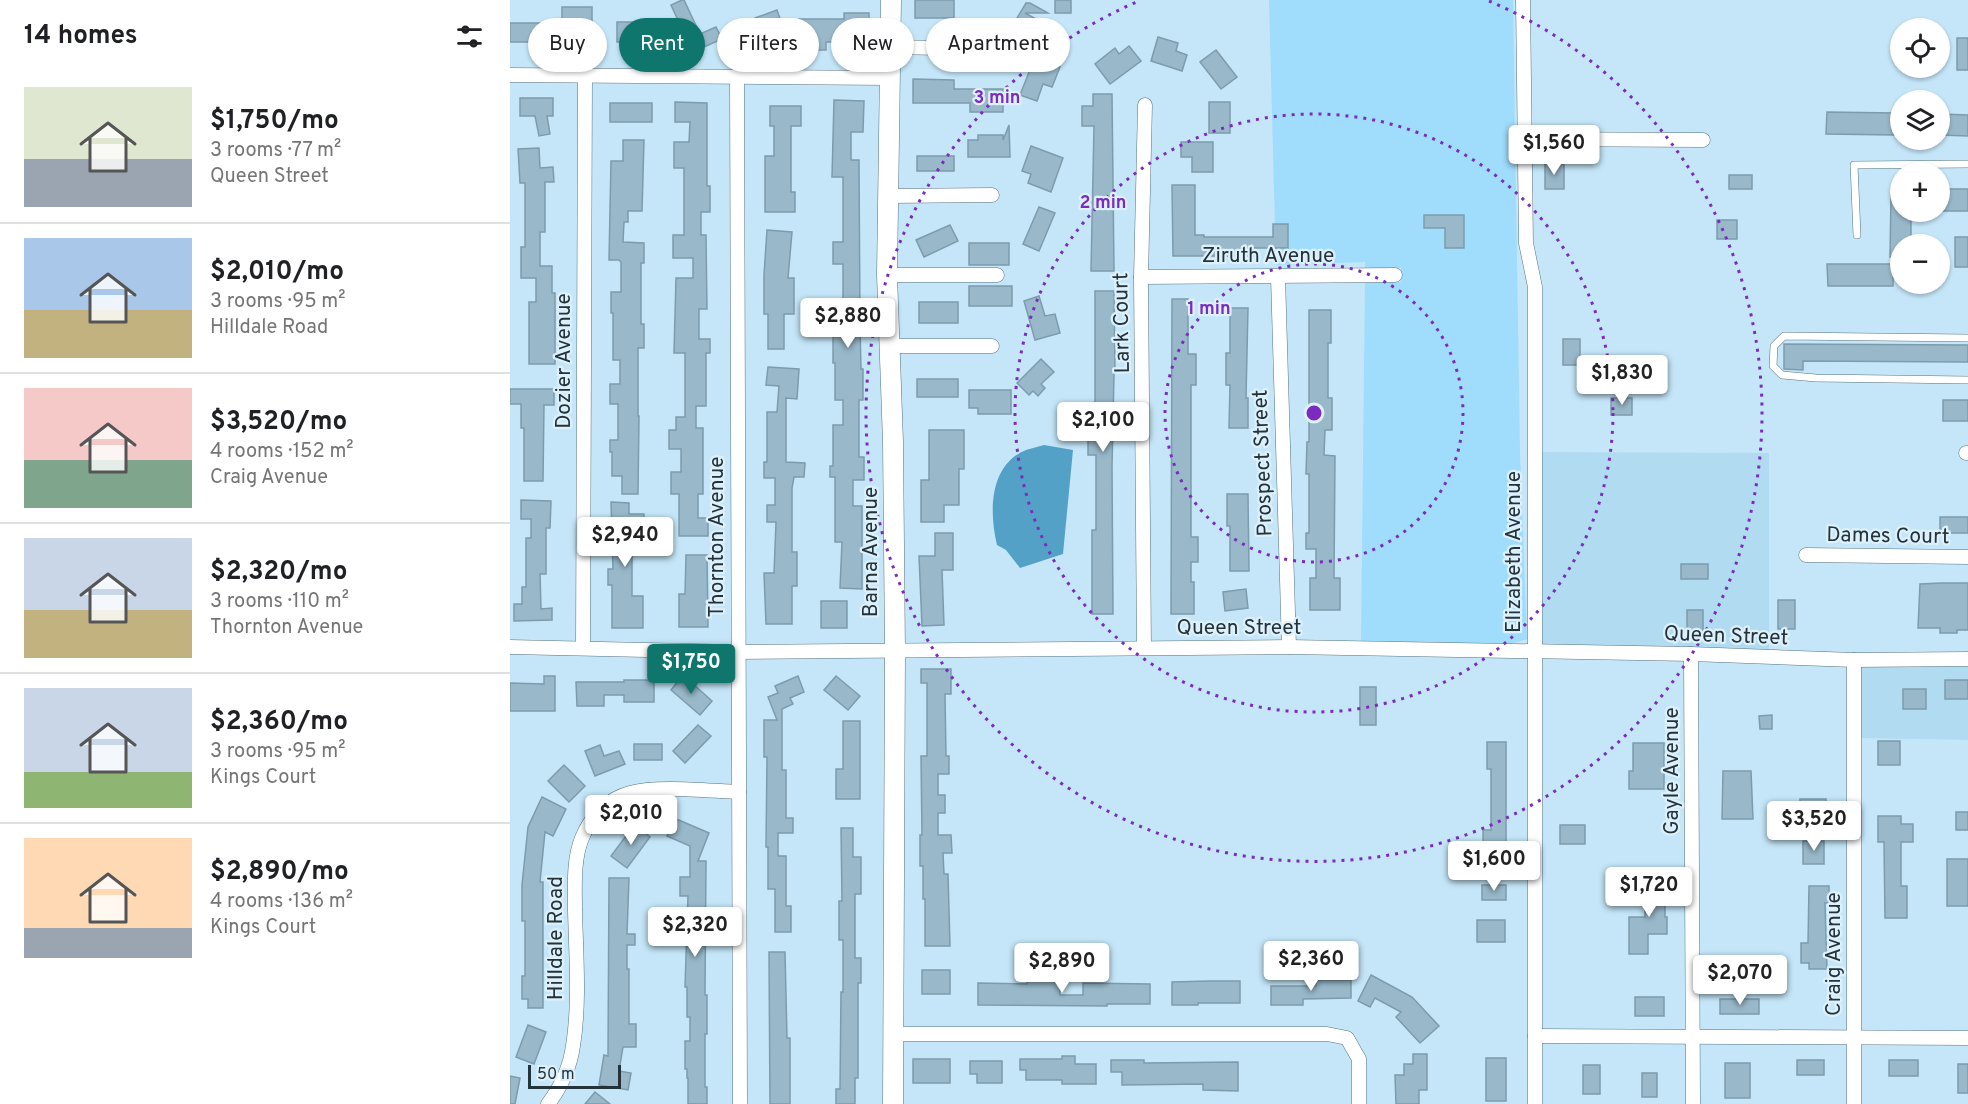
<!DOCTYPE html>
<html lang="en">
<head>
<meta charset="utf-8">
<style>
	:root { --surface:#fff; --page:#f2f2f2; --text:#202124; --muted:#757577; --line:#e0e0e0; --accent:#0f766e }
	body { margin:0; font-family:Overpass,sans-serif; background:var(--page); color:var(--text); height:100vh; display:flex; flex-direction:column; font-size:22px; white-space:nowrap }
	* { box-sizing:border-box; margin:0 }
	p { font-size:20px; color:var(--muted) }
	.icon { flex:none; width:33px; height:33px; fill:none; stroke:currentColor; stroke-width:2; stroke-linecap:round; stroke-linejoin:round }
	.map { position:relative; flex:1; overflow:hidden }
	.side { display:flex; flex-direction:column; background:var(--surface); width:510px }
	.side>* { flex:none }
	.top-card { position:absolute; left:18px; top:18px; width:570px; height:54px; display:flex; gap:12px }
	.tools { position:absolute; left:1380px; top:18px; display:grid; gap:12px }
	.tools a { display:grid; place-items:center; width:60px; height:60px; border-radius:50%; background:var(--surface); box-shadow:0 2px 4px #0004; font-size:30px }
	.scale { position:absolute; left:18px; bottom:15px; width:93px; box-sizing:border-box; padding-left:6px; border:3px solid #243239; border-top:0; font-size:16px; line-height:21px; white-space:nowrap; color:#243239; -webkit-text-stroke:4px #ddf1fc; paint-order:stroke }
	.price { position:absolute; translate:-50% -51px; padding:0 14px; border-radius:6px; background:#fff; color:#222; font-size:20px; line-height:39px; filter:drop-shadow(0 2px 3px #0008) }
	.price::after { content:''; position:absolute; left:50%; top:36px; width:18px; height:14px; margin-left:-9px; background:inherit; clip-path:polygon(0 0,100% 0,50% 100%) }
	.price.on { background:var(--accent); color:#fff }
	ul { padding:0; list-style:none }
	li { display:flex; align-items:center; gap:18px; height:150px; padding:0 24px }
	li+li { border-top:2px solid var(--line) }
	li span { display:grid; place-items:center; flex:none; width:168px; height:120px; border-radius:0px; color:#555 }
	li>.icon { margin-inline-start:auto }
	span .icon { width:72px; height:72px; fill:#fffc; stroke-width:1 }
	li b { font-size:26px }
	h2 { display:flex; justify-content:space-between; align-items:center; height:72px; padding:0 24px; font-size:26px }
	.tag { padding:0 21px; border-radius:27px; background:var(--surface); box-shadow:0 2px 4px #0004; font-size:21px; line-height:54px }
	.tag.on { background:var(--accent); color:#fff }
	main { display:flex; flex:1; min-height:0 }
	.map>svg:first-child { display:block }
	.built { fill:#b1dbf1 }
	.green { fill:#a0dcfc }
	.water { fill:#54a1c7 }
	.building { fill:#99b9cb; stroke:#7c9cad; stroke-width:1.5 }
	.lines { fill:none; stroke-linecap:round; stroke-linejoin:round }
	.lane-casing { stroke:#557383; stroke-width:8 }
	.street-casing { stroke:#557383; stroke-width:15 }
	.secondary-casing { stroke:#557383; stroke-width:21 }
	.lane { stroke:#fff; stroke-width:7 }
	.street { stroke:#fff; stroke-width:14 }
	.secondary { stroke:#fff; stroke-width:20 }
	.ring { fill:none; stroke:#7b2cbf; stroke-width:3; stroke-dasharray:3 6 }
	.labels { text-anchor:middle; stroke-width:4.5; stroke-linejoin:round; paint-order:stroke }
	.street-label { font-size:21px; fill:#243239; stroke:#ddf1fc }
	.centre { fill:#7b2cbf; stroke:#ddf1fc; stroke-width:3 }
	.ring-label { font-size:18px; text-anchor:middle; font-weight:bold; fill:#7b2cbf; stroke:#ddf1fc; stroke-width:4.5; stroke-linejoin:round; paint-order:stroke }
</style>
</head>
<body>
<main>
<section class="side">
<h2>14 homes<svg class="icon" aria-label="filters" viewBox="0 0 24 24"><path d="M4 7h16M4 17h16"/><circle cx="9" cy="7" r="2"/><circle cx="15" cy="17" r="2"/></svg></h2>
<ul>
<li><span style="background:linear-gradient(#dfe7d0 60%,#9aa5b1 0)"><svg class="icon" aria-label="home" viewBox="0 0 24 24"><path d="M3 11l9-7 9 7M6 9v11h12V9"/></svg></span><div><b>$1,750/mo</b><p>3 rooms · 77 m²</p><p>Queen Street</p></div></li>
<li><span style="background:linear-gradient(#a9c7e8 60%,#c2b280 0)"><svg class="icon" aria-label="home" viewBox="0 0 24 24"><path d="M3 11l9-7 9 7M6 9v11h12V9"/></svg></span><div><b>$2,010/mo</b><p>3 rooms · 95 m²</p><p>Hilldale Road</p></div></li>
<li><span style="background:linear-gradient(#f6c9c9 60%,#7fa58c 0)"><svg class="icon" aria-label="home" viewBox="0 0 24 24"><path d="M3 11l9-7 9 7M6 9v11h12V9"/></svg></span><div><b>$3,520/mo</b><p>4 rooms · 152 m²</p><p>Craig Avenue</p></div></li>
<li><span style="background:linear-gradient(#c9d6e8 60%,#c2b280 0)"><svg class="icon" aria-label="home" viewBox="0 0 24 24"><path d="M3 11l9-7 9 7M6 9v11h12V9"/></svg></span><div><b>$2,320/mo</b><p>3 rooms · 110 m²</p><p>Thornton Avenue</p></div></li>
<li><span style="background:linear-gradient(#c9d6e8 70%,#8fb573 0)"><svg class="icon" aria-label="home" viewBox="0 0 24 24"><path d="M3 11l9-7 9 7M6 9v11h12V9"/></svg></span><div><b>$2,360/mo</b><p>3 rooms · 95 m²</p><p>Kings Court</p></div></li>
<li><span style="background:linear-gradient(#ffd9b3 75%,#9aa5b1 0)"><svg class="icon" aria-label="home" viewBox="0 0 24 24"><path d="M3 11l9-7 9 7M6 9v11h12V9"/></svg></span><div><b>$2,890/mo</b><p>4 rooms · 136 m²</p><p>Kings Court</p></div></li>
</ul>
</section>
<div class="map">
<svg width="1458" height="1104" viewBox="0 0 1458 1104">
	<rect width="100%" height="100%" fill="#c4e6f8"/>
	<g class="built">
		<path d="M1031,452L1259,453V650L1030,646Z"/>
		<path d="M1458,666V740L1351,738V667Z"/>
	</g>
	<path class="green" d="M759,0H1003L1010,452L1017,639L1000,644L851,641L855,283L891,282V268H855V262L766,265Z"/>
	<path class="water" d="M534,445L563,450L553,554L510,568L496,550L487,545C479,512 479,465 516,450C522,448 528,447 534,445Z"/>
	<g class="building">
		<path d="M172,0H174L190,34L206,27L212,39L183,52L161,5Z"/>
		<rect x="405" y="0" width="39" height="18"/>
		<rect x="545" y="0" width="16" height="13"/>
		<path d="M516,3H520L538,13H515L546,30L539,43L504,23Z"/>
		<path d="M52,7H82V37H65V25H52Z"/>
		<path d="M267,10L275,33L237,47L232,34L248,27L245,18Z"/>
		<path d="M334,13H359V50H342V42H316V50H304V37H289V19H334Z"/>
		<rect x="107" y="22" width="27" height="20"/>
		<rect x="0" y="23" width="42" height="19"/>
		<path d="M648,37L668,43L666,51L677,55L672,71L641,61Z"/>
		<rect x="1447" y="38" width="11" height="32"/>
		<path d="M619,46L631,61L600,84L585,64L605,48L609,54Z"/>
		<path d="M706,50L727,77L711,89L690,62Z"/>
		<path d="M525,57L550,67L542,87L533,84L527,101L510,95Z"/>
		<path d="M403,79L444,80V89H493V112H460V103H403Z"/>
		<path d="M583,94H602L604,271H581L584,126H572V106H583Z"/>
		<path d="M10,98H43V116H37L40,134L29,136L25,116H10Z"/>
		<path d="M324,100L354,101L353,132H341V160H349L350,324L351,369H353V400H349V457H354V480H343V506H352V589L330,588L332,542H325V477H320V466H323V425H333V400H325V363H323V332H333V264H323V242H333V177H322Z"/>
		<path d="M165,102L197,103V186H200V212H191V235H196L197,309H189V339H200V353H196V406H186V428H193V494H188V518H198V536H169V494H161V472H171V449H159V430H166V417H175V353H164L166,278H183V258H163V235H174V168H164V142H179L180,122H165Z"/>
		<rect x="699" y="102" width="21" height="31"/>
		<rect x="100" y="103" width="42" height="19"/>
		<path d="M260,106H291V126H281V192H285V212H255V156H264V126H260Z"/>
		<path d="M1317,112L1385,113L1384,135L1316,134Z"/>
		<path d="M1430,114L1458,115V136L1430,135Z"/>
		<path d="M499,125L500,157H458V140H468V135H493V140Z"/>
		<path d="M113,140H134L132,211H118V222H114L113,242L134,243V263H131V324H134V348H128V416H129L128,494H112V476H102V452H100V440H108V404H100V384H110V360H103V313H101V292H111V262L109,260H99L101,161H113Z"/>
		<path d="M671,142H703V172H682V157H671Z"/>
		<path d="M521,146L553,158L541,192L518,183L521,174L512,171Z"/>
		<path d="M29,148L30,168L43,167L44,182H35V232H30V266H42V293H45V364H19V302H26V278H11V247H15V183H10L8,149Z"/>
		<rect x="407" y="156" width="37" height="15"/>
		<rect x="1035" y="162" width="19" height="27"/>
		<rect x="1219" y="175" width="23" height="14"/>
		<path d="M662,185H685V235H694V237H763V224H778V248H744V256H663Z"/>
		<rect x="1430" y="189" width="28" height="22"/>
		<path d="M1381,194H1390V212H1401V244H1390V257H1380Z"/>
		<path d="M529,207L545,213L529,251L513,244Z"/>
		<path d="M914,215H954V248H935V228H914Z"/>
		<rect x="1207" y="220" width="20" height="19"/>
		<path d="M440,225L448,241L414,257L406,240Z"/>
		<path d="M257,230L282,232L278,278H284V314H274V349H258V314H254V275Z"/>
		<rect x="1445" y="237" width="13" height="30"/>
		<rect x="459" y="243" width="40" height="22"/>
		<path d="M1317,264H1383V286H1318Z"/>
		<rect x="459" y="286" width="43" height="20"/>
		<path d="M585,291H604L605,373H604L602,467L603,614H582V530H586V455H578V435H585Z"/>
		<path d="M529,296L535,316L545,314L550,333L525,340L514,301Z"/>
		<path d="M662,299H678V354H686V385H681V537H688V562H681V582H684V614H661Z"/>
		<rect x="409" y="302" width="39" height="21"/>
		<path d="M720,308H738L736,398H738V428H719L720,385H716V353H720Z"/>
		<path d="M799,310H821V343H818V398H822V430H815L814,455L825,456L824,578H830V610H800V578H806V549H796V533H799V474H796L797,442H799Z"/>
		<rect x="1053" y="339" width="17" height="26"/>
		<path d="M1274,344L1458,345V362L1293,361V370L1274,369Z"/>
		<path d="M531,359L544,372L531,384L535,388L528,396L523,391L519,395L507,383Z"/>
		<path d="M258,367L289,369L287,399L276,398V462L295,463L294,477H284L282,488V552H287V586H282V624H256L254,573H264L266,522H257V505H265V478H254V462H257V412H267L269,386L256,385Z"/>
		<rect x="407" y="379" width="41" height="18"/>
		<path d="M0,389H44V405H34L33,481H14V428H11V404H0Z"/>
		<path d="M459,390H501V414H468V408H459Z"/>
		<rect x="1101" y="398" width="21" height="17"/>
		<rect x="1433" y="400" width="25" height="21"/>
		<path d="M419,430H454V469H449V505H434V522H411V480H419Z"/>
		<path d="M717,494H738L739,571H720V526H717Z"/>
		<path d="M11,500L41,501L40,528H36V574H30L31,609L42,608V620L4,621V604H12V587H16V538H21V519H11Z"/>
		<path d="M101,502L119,503V514H134V533H122V596H133V628H102V585H98V569H103Z"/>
		<rect x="1430" y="517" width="28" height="16"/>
		<path d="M425,533H443V570H432L434,625L412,626L409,556H425Z"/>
		<path d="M176,555H197L198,627H169V594H175Z"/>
		<rect x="1171" y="564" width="27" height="15"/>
		<path d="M1431,583H1458V630H1447V633H1430V628H1408L1410,584Z"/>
		<path d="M736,589L738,608L715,611L713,592Z"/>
		<rect x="1268" y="600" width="17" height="29"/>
		<rect x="311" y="601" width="26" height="27"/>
		<rect x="1177" y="610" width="16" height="26"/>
		<path d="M411,669H441V694H435L436,756H439V774H428V795H435V813H428V835H441L442,853H433L434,874H438L440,946H415V899H413V866H410V835H412L411,756H417V683H411Z"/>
		<path d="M173,675L202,701L190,715L161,690Z"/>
		<path d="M34,676H45V711H0V683L34,684Z"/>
		<path d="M288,676L294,692L280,698L283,704L272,709V770H276V818H283V833H268V856H276V906H281V932H265V889H258V847H256L257,757H254V720H267L258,697L268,693L265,686Z"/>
		<path d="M326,676L350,696L338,710L314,690Z"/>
		<path d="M114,680H144V702H114V695H94V706H67L66,682H114Z"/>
		<rect x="1435" y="680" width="23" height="19"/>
		<rect x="850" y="687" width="16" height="38"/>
		<rect x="1393" y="689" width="23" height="20"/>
		<path d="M1262,715V729H1250L1249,716Z"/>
		<path d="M333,721H350V799H326V769H333Z"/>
		<path d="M188,725L201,736L175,763L163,751Z"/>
		<rect x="1368" y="741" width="22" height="24"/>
		<path d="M977,742H996V861H977V849H973V830H981V769H977Z"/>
		<path d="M1123,743H1154V789H1119V771H1123Z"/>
		<rect x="124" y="744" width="28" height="16"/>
		<path d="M90,745L94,756L109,751L115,764L85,776L75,751Z"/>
		<path d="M54,765L75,786L59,802L38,781Z"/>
		<path d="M1213,771H1241L1243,819H1212Z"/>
		<path d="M32,797L56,809L43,836L35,832L30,882H33V1008H18V999H12V976H15V921H12V885L18,827Z"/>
		<path d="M1290,799H1316L1315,820H1290Z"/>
		<rect x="1446" y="812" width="12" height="18"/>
		<path d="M1368,816H1391V824H1403V842H1391V886H1397V918H1375L1374,842H1368Z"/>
		<path d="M164,818L199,833L188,861H196L195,995H197V1034H195V1087H197V1104H178V1078H177V1069H175V1041H180V1017H177V987H175L178,896H170V877H180V846L157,836Z"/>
		<path d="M124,825L140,837L117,868L101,856Z"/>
		<rect x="1050" y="825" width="25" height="19"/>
		<path d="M331,828H343V857H351V894H345V958H351V983H348V1078H345V1104H326V1089H330L331,992H333V940H329V901H332Z"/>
		<rect x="1293" y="841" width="21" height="23"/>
		<rect x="1437" y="859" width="21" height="47"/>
		<path d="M99,878H119L117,934H125V945H117V969H119V1024H126V1047H113L109,1071L121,1073L118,1090L89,1085L94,1055L98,1056Z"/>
		<path d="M1135,880H1155V917H1157V934H1138V954H1119V917H1135Z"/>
		<rect x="972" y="885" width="24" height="15"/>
		<path d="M1299,886H1319V903H1315L1317,969H1299V963H1291V943H1298Z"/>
		<rect x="967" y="920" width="28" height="22"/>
		<path d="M259,952H275L277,1038H280V1104H260Z"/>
		<rect x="412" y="970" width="28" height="24"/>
		<path d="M861,975L902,997L929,1026L910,1043L886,1017L891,1012L865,998L860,1007L848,1001Z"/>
		<path d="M806,980H841V998L793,999V1005H761V986H806Z"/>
		<path d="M517,981H550V995H573V983L640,984V1004H597V1006L468,1005V983L517,984Z"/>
		<path d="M699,981H730V1003H688V1005H662V982Z"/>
		<rect x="1125" y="997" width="29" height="19"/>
		<rect x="1210" y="999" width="39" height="15"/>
		<path d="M18,1025L36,1032L24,1064L6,1057Z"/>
		<path d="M903,1054H917V1090H909V1104H886L885,1075H894V1064H903Z"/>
		<path d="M552,1056H565V1064H586V1084H552V1080H516V1070H510V1059H552Z"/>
		<rect x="976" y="1058" width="20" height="43"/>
		<rect x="403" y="1059" width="37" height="24"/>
		<path d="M601,1060H634V1063L728,1062V1091L693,1090V1084L612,1085V1072H601Z"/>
		<rect x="1287" y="1060" width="27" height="15"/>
		<rect x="1379" y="1060" width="29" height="16"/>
		<path d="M460,1061H492V1083H467V1074H460Z"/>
		<rect x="1215" y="1063" width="25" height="35"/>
		<rect x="1448" y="1064" width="10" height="29"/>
		<rect x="1073" y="1065" width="17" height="29"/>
		<rect x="1132" y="1073" width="15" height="24"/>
		<path d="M0,1076L10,1078L5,1104H0Z"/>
		<path d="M85,1092L100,1104H75Z"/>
	</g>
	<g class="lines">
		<defs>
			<g id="lane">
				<path d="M1347,235L1344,165L1458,164"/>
				<path d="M1458,338L1274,336L1264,346L1263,366L1272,375L1306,378L1458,380"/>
			</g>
			<g id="street">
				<path d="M1013,0L1016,243L1025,287V1104"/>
				<path d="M380,47L484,49"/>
				<path d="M0,75L380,78"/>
				<path d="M227,77L230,1104"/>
				<path d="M1014,139L1193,140"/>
				<path d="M379,196L482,195"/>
				<path d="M377,275H487"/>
				<path d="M631,277L885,275"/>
				<path d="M768,277L779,647"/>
				<path d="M380,346H482"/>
				<path d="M1456,453H1458"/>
				<path d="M1296,555L1458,557"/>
				<path d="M0,647L227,652L779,647L1181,654L1344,660L1458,659"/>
				<path d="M73,647L75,76"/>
				<path d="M634,648L631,277L635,105"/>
				<path d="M1181,654L1183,1104"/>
				<path d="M383,1034H817L837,1038L849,1059V1104"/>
				<path d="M1025,1036L1458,1038"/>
				<path d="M38,1104C51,1087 60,1067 63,1046C70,1002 66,954 65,910C65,886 63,860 72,838C81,816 98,799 120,793C147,785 200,791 229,792"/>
				<path d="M1344,1104V660"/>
			</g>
			<path id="secondary" d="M381,0L377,275L383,442L385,651L383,1104"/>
		</defs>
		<use href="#lane" class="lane-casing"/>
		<use href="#street" class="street-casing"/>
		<use href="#secondary" class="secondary-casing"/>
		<use href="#lane" class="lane"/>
		<use href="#street" class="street"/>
		<use href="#secondary" class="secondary"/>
	</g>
	<g class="ring">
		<circle cx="804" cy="413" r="149"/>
		<circle cx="804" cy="413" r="299"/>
		<path d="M979 1A448 448 0 1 1 629 1"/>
	</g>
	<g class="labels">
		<g class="street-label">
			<text x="758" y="262">Ziruth Avenue</text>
			<text transform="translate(611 323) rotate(-91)" y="7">Lark Court</text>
			<text transform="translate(53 361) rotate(-90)" y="7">Dozier Avenue</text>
			<text transform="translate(752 463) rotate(-92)" y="7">Prospect Street</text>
			<text transform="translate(1378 535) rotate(1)" y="7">Dames Court</text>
			<text transform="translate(206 537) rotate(-90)" y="7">Thornton Avenue</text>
			<text transform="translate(360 552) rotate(-90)" y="7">Barna Avenue</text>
			<text transform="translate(1003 552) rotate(-90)" y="7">Elizabeth Avenue</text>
			<text x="729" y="634">Queen Street</text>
			<text transform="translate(1216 635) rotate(2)" y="7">Queen Street</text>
			<text transform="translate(1161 771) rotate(-90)" y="7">Gayle Avenue</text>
			<text transform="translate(45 938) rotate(-90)" y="7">Hilldale Road</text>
			<text transform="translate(1323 954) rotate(-90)" y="7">Craig Avenue</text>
		</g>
	</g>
	<circle cx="804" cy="413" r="9" class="centre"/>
	<g class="ring-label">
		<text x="487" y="103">3 min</text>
		<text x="593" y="208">2 min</text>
		<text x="699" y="314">1 min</text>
	</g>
</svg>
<div class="tools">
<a><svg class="icon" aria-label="locate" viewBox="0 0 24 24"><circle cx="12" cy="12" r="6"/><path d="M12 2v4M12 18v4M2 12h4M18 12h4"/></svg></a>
<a><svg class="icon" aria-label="layers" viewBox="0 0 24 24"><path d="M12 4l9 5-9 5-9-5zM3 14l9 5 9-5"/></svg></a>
<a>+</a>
<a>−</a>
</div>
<div class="scale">50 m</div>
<b class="price" style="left:1044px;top:176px">$1,560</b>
<b class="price" style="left:338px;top:349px">$2,880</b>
<b class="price" style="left:1112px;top:406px">$1,830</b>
<b class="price" style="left:593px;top:453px">$2,100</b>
<b class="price" style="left:115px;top:568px">$2,940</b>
<b class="price on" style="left:181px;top:695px">$1,750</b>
<b class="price" style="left:121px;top:846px">$2,010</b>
<b class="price" style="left:1304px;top:852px">$3,520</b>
<b class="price" style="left:984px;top:892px">$1,600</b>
<b class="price" style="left:1139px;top:918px">$1,720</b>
<b class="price" style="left:185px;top:958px">$2,320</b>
<b class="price" style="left:801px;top:992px">$2,360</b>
<b class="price" style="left:552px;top:994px">$2,890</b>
<b class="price" style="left:1230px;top:1006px">$2,070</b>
<div class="top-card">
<a class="tag">Buy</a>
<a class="tag on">Rent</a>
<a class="tag">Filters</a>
<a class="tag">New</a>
<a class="tag">Apartment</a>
</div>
</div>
</main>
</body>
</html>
